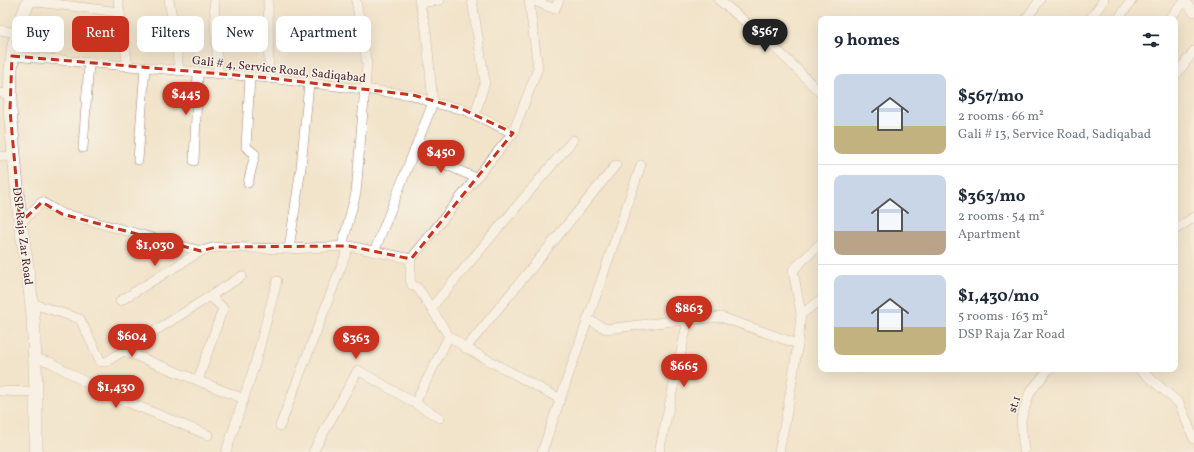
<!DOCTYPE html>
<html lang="en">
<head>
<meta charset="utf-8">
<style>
	:root { --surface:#fff; --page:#f6f6f7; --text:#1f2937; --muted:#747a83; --line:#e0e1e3; --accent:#c8321e }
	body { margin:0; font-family:Vollkorn,serif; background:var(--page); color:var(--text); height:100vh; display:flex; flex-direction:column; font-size:15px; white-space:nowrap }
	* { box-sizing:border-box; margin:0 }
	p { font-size:13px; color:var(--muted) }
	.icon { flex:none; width:22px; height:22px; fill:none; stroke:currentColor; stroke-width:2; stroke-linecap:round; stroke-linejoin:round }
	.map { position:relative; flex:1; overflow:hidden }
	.drawer { position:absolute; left:818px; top:16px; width:360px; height:356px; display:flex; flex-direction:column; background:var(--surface); border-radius:8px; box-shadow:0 4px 16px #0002 }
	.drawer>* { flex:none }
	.banner { position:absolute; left:12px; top:16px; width:380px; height:36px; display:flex; gap:8px }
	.price { position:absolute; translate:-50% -34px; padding:0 9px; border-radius:14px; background:var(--accent); color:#fff; font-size:13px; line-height:26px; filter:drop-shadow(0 1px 2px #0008) }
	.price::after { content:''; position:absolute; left:50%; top:24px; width:12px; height:9px; margin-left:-6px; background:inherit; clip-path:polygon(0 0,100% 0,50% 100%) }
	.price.on { background:#222; color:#fff }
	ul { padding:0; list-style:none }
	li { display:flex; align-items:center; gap:12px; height:100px; padding:0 16px }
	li+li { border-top:1px solid var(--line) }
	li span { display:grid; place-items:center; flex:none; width:112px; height:80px; border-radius:8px; color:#555 }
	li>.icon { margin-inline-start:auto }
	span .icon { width:48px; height:48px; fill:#fffc; stroke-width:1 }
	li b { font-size:17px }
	h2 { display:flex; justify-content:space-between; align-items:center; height:48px; padding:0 16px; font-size:17px }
	.pill { padding:0 14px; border-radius:8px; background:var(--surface); box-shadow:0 4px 16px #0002; font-size:14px; line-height:36px }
	.pill.on { background:var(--accent); color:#fff }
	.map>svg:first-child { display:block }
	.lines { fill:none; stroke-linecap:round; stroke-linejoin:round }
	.street-casing { stroke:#9e827b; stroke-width:10 }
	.secondary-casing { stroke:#9e827b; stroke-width:14 }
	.street { stroke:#fff; stroke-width:9 }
	.secondary { stroke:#fff; stroke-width:13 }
	.marked { fill:none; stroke:#c8321e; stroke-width:3; stroke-dasharray:8 5; stroke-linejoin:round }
	.labels { text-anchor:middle; stroke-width:3; stroke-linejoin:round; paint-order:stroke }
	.street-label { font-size:12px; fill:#4a1f2b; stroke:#f7f3e8 }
</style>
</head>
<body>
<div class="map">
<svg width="1194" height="452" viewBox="0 0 1194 452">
	<rect width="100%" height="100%" fill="#f7f3e8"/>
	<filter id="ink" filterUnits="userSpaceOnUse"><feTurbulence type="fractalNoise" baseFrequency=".025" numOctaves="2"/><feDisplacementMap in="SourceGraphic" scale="8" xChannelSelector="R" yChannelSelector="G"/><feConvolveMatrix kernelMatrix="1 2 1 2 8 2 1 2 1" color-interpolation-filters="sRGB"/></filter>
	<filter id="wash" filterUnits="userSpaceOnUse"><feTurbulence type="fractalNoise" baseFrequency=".012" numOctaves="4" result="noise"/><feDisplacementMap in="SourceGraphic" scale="16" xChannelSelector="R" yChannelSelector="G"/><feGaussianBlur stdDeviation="0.9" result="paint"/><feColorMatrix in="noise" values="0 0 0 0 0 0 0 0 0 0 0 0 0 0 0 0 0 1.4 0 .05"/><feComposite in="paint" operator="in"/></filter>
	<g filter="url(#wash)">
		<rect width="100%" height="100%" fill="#f2e4cb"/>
	</g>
	<g filter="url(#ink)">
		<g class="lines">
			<defs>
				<g id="street">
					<path d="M118,0L128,67"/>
					<path d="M169,0L175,35L179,71"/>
					<path d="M214,0L218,74"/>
					<path d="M268,0L269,78"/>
					<path d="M472,0L485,82L475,115"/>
					<path d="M532,0L555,9L559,0"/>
					<path d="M719,0C755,29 790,60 821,94"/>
					<path d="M1184,0L1194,12"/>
					<path d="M29,1L120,12"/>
					<path d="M420,3L440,0"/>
					<path d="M1026,19L1040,0"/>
					<path d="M1090,19L1104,0"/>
					<path d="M1118,19L1132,0"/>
					<path d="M1169,19L1185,1"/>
					<path d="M0,30L17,33"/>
					<path d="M12,56L269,78L413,95L433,103L462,109L513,133"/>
					<path d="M1175,76L1194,51"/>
					<path d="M0,93L10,94"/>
					<path d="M83,148L89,63"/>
					<path d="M415,151L476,178"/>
					<path d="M0,156L14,157"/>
					<path d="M138,160L145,68"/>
					<path d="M194,161L198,73"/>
					<path d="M248,183L255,154L246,147L250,77"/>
					<path d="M20,223L42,202L62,214L80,218L201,251L216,247L289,249L301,168L309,83"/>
					<path d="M1175,230L1194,217"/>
					<path d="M342,246L356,193L367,64L356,0"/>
					<path d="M289,249L349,246L411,259"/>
					<path d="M374,252L433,103L426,30L419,0"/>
					<path d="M120,301L201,251"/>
					<path d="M31,303L80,319L101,362H106L242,276"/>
					<path d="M431,308L573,140"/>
					<path d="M801,314L821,300"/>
					<path d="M587,319L606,329L673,321L721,317L798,344"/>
					<path d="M449,336L418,288L412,285L410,279L411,259L476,178L513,133L538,68L529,0"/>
					<path d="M466,348L616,165"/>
					<path d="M124,351L244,399"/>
					<path d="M34,358L50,362L103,392L208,435"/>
					<path d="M1139,369L1179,403L1194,439"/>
					<path d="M198,380L223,308L210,296"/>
					<path d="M0,391L36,392"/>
					<path d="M415,403L449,336L466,348L560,399"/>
					<path d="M280,426L349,246"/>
					<path d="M226,452L255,364L277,281"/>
					<path d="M313,452L358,370L440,418"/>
					<path d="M542,452L641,165"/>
					<path d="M659,452L688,320"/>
					<path d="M779,452L787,412L798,344L801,314L793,270L821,243"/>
					<path d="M1024,452L1021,420L1030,392L1049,369"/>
				</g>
				<path id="secondary" d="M29,0L20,23L14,45L11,68L10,110L20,221L27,266L33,314L36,392V452"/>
			</defs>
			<use href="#street" class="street-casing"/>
			<use href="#secondary" class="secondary-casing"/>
			<use href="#street" class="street"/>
			<use href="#secondary" class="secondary"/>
		</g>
	</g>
	<path d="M0 0H1194V452H0ZM12,56L269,78L413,95L462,109L513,133L411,259L349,246L216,247L201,251L62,214L42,202L20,223L10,110Z" fill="#f2e4cb" fill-opacity=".55" fill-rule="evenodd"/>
	<path class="marked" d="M12,56L269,78L413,95L462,109L513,133L411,259L349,246L216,247L201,251L62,214L42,202L20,223L10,110Z"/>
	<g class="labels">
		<g class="street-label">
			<text transform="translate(279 69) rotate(6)" y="4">Gali # 4, Service Road, Sadiqabad</text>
			<text transform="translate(23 236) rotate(83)" y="4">DSP Raja Zar Road</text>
			<text transform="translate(1014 404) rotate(-72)" y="4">st.1</text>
		</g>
	</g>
</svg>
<b class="price on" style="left:765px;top:53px">$567</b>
<b class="price" style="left:186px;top:116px">$445</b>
<b class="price" style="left:441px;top:174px">$450</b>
<b class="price" style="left:155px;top:267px">$1,030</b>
<b class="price" style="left:689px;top:330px">$863</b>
<b class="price" style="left:132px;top:358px">$604</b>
<b class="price" style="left:356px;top:360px">$363</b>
<b class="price" style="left:684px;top:388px">$665</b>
<b class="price" style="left:116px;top:409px">$1,430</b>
<div class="banner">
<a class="pill">Buy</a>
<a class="pill on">Rent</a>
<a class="pill">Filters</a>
<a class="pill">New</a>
<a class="pill">Apartment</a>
</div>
<section class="drawer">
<h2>9 homes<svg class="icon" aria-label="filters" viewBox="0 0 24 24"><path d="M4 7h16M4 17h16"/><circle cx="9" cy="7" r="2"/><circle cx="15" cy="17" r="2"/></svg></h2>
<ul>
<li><span style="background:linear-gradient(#c9d6e8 65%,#c2b280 0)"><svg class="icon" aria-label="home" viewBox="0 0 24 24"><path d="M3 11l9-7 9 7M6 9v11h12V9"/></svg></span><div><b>$567/mo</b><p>2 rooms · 66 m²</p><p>Gali # 13, Service Road, Sadiqabad</p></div></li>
<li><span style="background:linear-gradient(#c9d6e8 70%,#b9a48a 0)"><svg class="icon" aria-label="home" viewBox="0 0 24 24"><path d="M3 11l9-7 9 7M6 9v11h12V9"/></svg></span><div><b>$363/mo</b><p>2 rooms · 54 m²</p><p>Apartment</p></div></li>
<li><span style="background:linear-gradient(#c9d6e8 65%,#c2b280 0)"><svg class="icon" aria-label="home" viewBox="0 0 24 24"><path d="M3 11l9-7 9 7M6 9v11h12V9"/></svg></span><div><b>$1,430/mo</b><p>5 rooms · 163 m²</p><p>DSP Raja Zar Road</p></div></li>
</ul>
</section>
</div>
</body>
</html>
